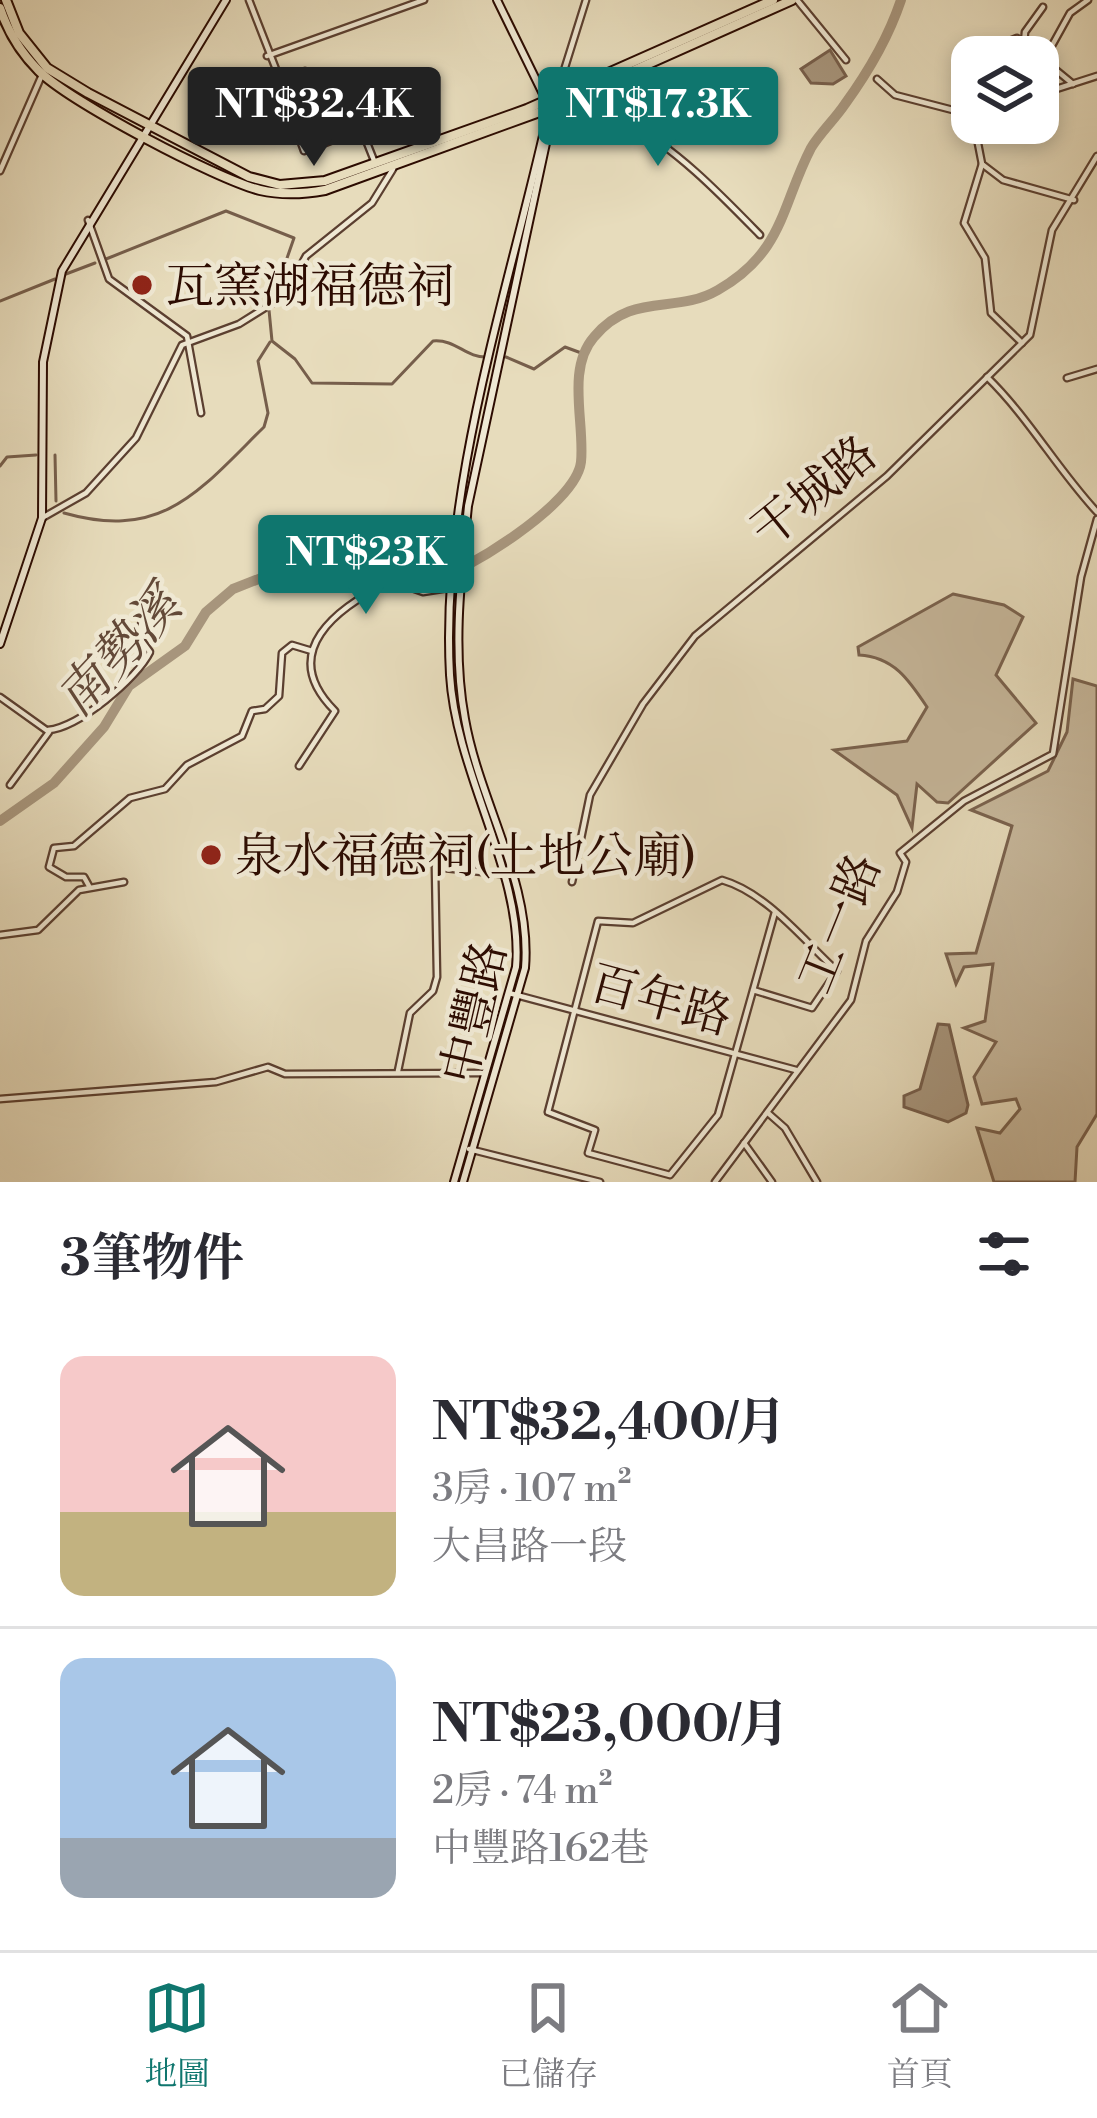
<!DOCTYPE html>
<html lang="zh-TW">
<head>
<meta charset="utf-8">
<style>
	:root { --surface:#fff; --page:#f2f2f3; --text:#2b2b33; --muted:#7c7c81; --line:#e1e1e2; --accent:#0f766e }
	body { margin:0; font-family:"Libre Bodoni","Noto Serif TC",serif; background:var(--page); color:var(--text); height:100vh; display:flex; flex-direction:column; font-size:45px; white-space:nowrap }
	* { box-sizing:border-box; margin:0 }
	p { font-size:39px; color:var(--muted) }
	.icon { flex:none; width:66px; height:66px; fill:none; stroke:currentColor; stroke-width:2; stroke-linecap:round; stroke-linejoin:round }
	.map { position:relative; height:1182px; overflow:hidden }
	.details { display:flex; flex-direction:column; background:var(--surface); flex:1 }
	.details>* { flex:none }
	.controls { position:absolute; left:951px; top:36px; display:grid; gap:24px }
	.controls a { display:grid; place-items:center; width:108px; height:108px; border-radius:24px; background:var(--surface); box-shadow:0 6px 18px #0003; font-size:60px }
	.price { position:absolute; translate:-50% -102px; padding:0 27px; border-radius:12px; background:var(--accent); color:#fff; font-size:39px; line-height:78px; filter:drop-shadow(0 3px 6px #0008) }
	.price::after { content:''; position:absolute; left:50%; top:72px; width:36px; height:27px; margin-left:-18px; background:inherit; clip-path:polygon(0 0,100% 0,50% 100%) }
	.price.active { background:#222; color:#fff }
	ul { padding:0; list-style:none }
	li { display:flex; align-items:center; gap:36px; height:300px; padding:0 60px }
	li+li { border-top:3px solid var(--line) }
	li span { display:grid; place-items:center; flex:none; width:336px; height:240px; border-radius:24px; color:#555 }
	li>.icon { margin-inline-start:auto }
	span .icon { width:144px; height:144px; fill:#fffc; stroke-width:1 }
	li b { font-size:51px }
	h2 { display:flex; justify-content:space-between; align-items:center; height:144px; padding:0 60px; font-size:51px }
	.tab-bar { display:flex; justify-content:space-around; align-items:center; height:168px; border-top:3px solid var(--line); background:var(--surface); font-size:33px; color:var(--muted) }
	.tab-bar a { display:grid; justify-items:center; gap:6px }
	.tab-bar .active { color:var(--accent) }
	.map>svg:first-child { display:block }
	.green { fill:#c7b89c; stroke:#7a624e; stroke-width:3 }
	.water { fill:#a7957c; stroke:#765e4b; stroke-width:3 }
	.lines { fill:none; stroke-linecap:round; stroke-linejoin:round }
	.stream { stroke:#765e4b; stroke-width:3 }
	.river { stroke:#a7957c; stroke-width:10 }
	.street-casing { stroke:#5b3f30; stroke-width:9 }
	.secondary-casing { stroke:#2c0b01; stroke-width:10 }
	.primary-casing { stroke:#2c0b01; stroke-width:12 }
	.street { stroke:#efe8d3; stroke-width:4.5 }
	.secondary { stroke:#efe8d3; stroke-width:6 }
	.primary { stroke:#e7dcbc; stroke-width:8 }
	.poi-dot { fill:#8f2418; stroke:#efe8d3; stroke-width:4.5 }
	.labels { text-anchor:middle; stroke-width:9; stroke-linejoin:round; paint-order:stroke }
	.poi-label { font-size:48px; fill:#2c0b01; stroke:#efe8d3; text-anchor:start }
	.street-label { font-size:48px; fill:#2c0b01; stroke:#efe8d3 }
	.water-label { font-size:51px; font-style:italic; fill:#634938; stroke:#efe8d3 }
</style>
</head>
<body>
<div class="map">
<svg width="1097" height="1182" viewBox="0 0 1097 1182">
	<rect width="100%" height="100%" fill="#e7dcbc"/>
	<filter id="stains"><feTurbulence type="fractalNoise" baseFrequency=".00167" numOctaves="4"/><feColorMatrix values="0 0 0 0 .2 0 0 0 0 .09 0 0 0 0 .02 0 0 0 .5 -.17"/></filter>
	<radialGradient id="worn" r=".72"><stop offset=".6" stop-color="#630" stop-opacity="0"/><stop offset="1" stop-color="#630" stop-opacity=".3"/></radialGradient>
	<g class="green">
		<path d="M953,594L1004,605L1023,617L996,675L1036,723L948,803L937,802L917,784L912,828L897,795L834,750L907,741L927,707C909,680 894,657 859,655L858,647Z"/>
		<path d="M1073,679L1097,686V1114L1077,1147L1075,1182H994L977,1128L1000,1133L1020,1109L1016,1099L982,1104L974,1077L996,1042L964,1028L985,1021L993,964L964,967L956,984L946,954L976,953L1012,826L971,810L1048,771L1067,732Z"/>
	</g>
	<g class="water">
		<path d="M830,50L846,76L833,84L811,83L801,69Z"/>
		<path d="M938,1024L949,1025L968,1105L966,1113L948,1122L904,1107V1096L920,1089Z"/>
	</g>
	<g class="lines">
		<g class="stream">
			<path d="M106,259L226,211L294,238L269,310L272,341L295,359L312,383L392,384L433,341C456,339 466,358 487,357"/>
			<path d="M66,274L95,263"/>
			<path d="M0,301L55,279"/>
			<path d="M506,357L534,369L565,347L584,354"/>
			<path d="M55,455L56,501"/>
			<path d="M0,466L7,457L36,455"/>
			<path d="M64,513C163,541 199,491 264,427L268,413L258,361L270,342"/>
		</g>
		<path class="river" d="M0,821L54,783L104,727L129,686L185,646L206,612L233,589L312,558L344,559L427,583C466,572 576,504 581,462C585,423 566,369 594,337C632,291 675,315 718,290C784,252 781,206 811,148C820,133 835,119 845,104C869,71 888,39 901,0"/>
		<defs>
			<g id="street">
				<path d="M249,0L295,118"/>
				<path d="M797,0L846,60"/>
				<path d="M1024,44L1025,32L1043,7"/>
				<path d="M978,54L1017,38L1073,84"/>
				<path d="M267,56L424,0"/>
				<path d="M1044,60L1070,13L1088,0"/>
				<path d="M305,71L317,111"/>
				<path d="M877,79L895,95L972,115"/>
				<path d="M1047,92L1097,76"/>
				<path d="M581,93C590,108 613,114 628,123C677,149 721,195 760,235"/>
				<path d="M348,95L375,163"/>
				<path d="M549,96L561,80L586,0"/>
				<path d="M974,123L982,164L1003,180L1074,200"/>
				<path d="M296,129L304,151L362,129"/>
				<path d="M982,164L964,223L985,258L991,313L1022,343"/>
				<path d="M0,171L42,75"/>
				<path d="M88,220L109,279L187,336L201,413"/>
				<path d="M987,377C1029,418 1057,469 1097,512"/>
				<path d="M1067,378L1097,369"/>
				<path d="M42,518L86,493L136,438L182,345L239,324L284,296L306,256L372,203L393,169"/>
				<path d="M0,697L49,732L10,785"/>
				<path d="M48,730C78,728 137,679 150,652L139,637L142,619"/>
				<path d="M299,766L335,711C276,652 337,607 392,581L423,592L461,586"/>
				<path d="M572,882L590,795L643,704L695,636L887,476L1030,335L1052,230L1097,156"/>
				<path d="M89,886L84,877H66L49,867L54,848L74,846L130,798L165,789L187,765L242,736L252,711L265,709L279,696L282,653L292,645L312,651"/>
				<path d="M0,935L38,930L79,890L124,882"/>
				<path d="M753,990L812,1008L837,971C803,940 767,893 722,880L633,923L598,921L548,1112L595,1130L588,1153L670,1175L718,1115L775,912"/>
				<path d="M509,993L796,1070"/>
				<path d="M398,1071L410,1013L433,991L437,977L435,867L501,874"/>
				<path d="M0,1099L216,1082L268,1067L285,1074L483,1073"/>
				<path d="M768,1113L785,1128L817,1182"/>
				<path d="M744,1143L772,1182"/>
				<path d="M469,1149L600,1182"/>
				<path d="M715,1182L851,1000L866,941L897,892L906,862L900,853L964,801L1053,754L1081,577L1097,519"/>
			</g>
			<g id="secondary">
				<path d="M0,644L42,518L43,362L62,271L226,0"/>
				<path d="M454,1182L516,967C524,874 456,775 450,675C440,495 505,302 545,127L546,100L497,0"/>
				<path d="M463,1182L525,968C532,882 480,804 465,719C452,650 461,576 468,506L554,106"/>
			</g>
			<g id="primary">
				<path d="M6,0L19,33L47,68L88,93L249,177L280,185L325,181L527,109L773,0"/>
				<path d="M0,8C8,32 21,53 39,71C71,102 216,179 260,190C282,195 303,194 325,190L545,110L792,0"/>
			</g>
		</defs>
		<use href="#street" class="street-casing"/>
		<use href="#secondary" class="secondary-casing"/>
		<use href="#primary" class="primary-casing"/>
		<use href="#street" class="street"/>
		<use href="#secondary" class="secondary"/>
		<use href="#primary" class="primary"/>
	</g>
	<g class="poi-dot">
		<circle cx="142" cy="285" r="12"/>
		<circle cx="211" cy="855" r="12"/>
	</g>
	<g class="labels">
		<g class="poi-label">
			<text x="166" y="302">瓦窯湖福德祠</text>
			<text x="235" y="872">泉水福德祠(土地公廟)</text>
		</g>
		<g class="street-label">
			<text transform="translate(813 491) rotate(-39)" y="17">干城路</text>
			<text transform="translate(838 923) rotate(-68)" y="17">工一路</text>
			<text transform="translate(661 999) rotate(15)" y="17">百年路</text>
			<text transform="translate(473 1012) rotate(-77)" y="17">中豐路</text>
		</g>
		<g class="water-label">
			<text transform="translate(118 651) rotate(-47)" y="18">南勢溪</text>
		</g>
	</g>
	<rect width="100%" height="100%" filter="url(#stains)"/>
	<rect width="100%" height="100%" fill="url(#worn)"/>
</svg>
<div class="controls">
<a><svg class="icon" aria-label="layers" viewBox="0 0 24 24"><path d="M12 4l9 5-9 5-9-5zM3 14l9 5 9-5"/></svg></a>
</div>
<b class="price active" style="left:314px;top:169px">NT$32.4K</b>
<b class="price" style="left:658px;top:169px">NT$17.3K</b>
<b class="price" style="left:366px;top:617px">NT$23K</b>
</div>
<section class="details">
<h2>3筆物件<svg class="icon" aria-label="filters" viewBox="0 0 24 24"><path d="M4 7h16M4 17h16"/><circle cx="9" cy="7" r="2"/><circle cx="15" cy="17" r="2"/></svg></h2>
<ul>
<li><span style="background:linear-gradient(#f6c9c9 65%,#c2b280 0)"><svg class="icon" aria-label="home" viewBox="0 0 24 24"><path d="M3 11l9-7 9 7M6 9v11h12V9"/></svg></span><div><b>NT$32,400/月</b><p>3房 · 107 m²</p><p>大昌路一段</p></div></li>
<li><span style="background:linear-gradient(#a9c7e8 75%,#9aa5b1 0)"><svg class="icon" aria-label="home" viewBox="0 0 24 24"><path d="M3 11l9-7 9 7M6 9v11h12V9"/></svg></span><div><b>NT$23,000/月</b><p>2房 · 74 m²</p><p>中豐路162巷</p></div></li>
</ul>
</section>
<nav class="tab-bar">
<a class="active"><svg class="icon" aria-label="map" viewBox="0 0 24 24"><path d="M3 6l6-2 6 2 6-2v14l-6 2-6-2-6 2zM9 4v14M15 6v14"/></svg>地圖</a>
<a><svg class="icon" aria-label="saved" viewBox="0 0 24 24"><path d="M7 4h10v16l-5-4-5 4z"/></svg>已儲存</a>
<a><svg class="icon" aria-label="home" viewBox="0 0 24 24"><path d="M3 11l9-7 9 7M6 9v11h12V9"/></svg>首頁</a>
</nav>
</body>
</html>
